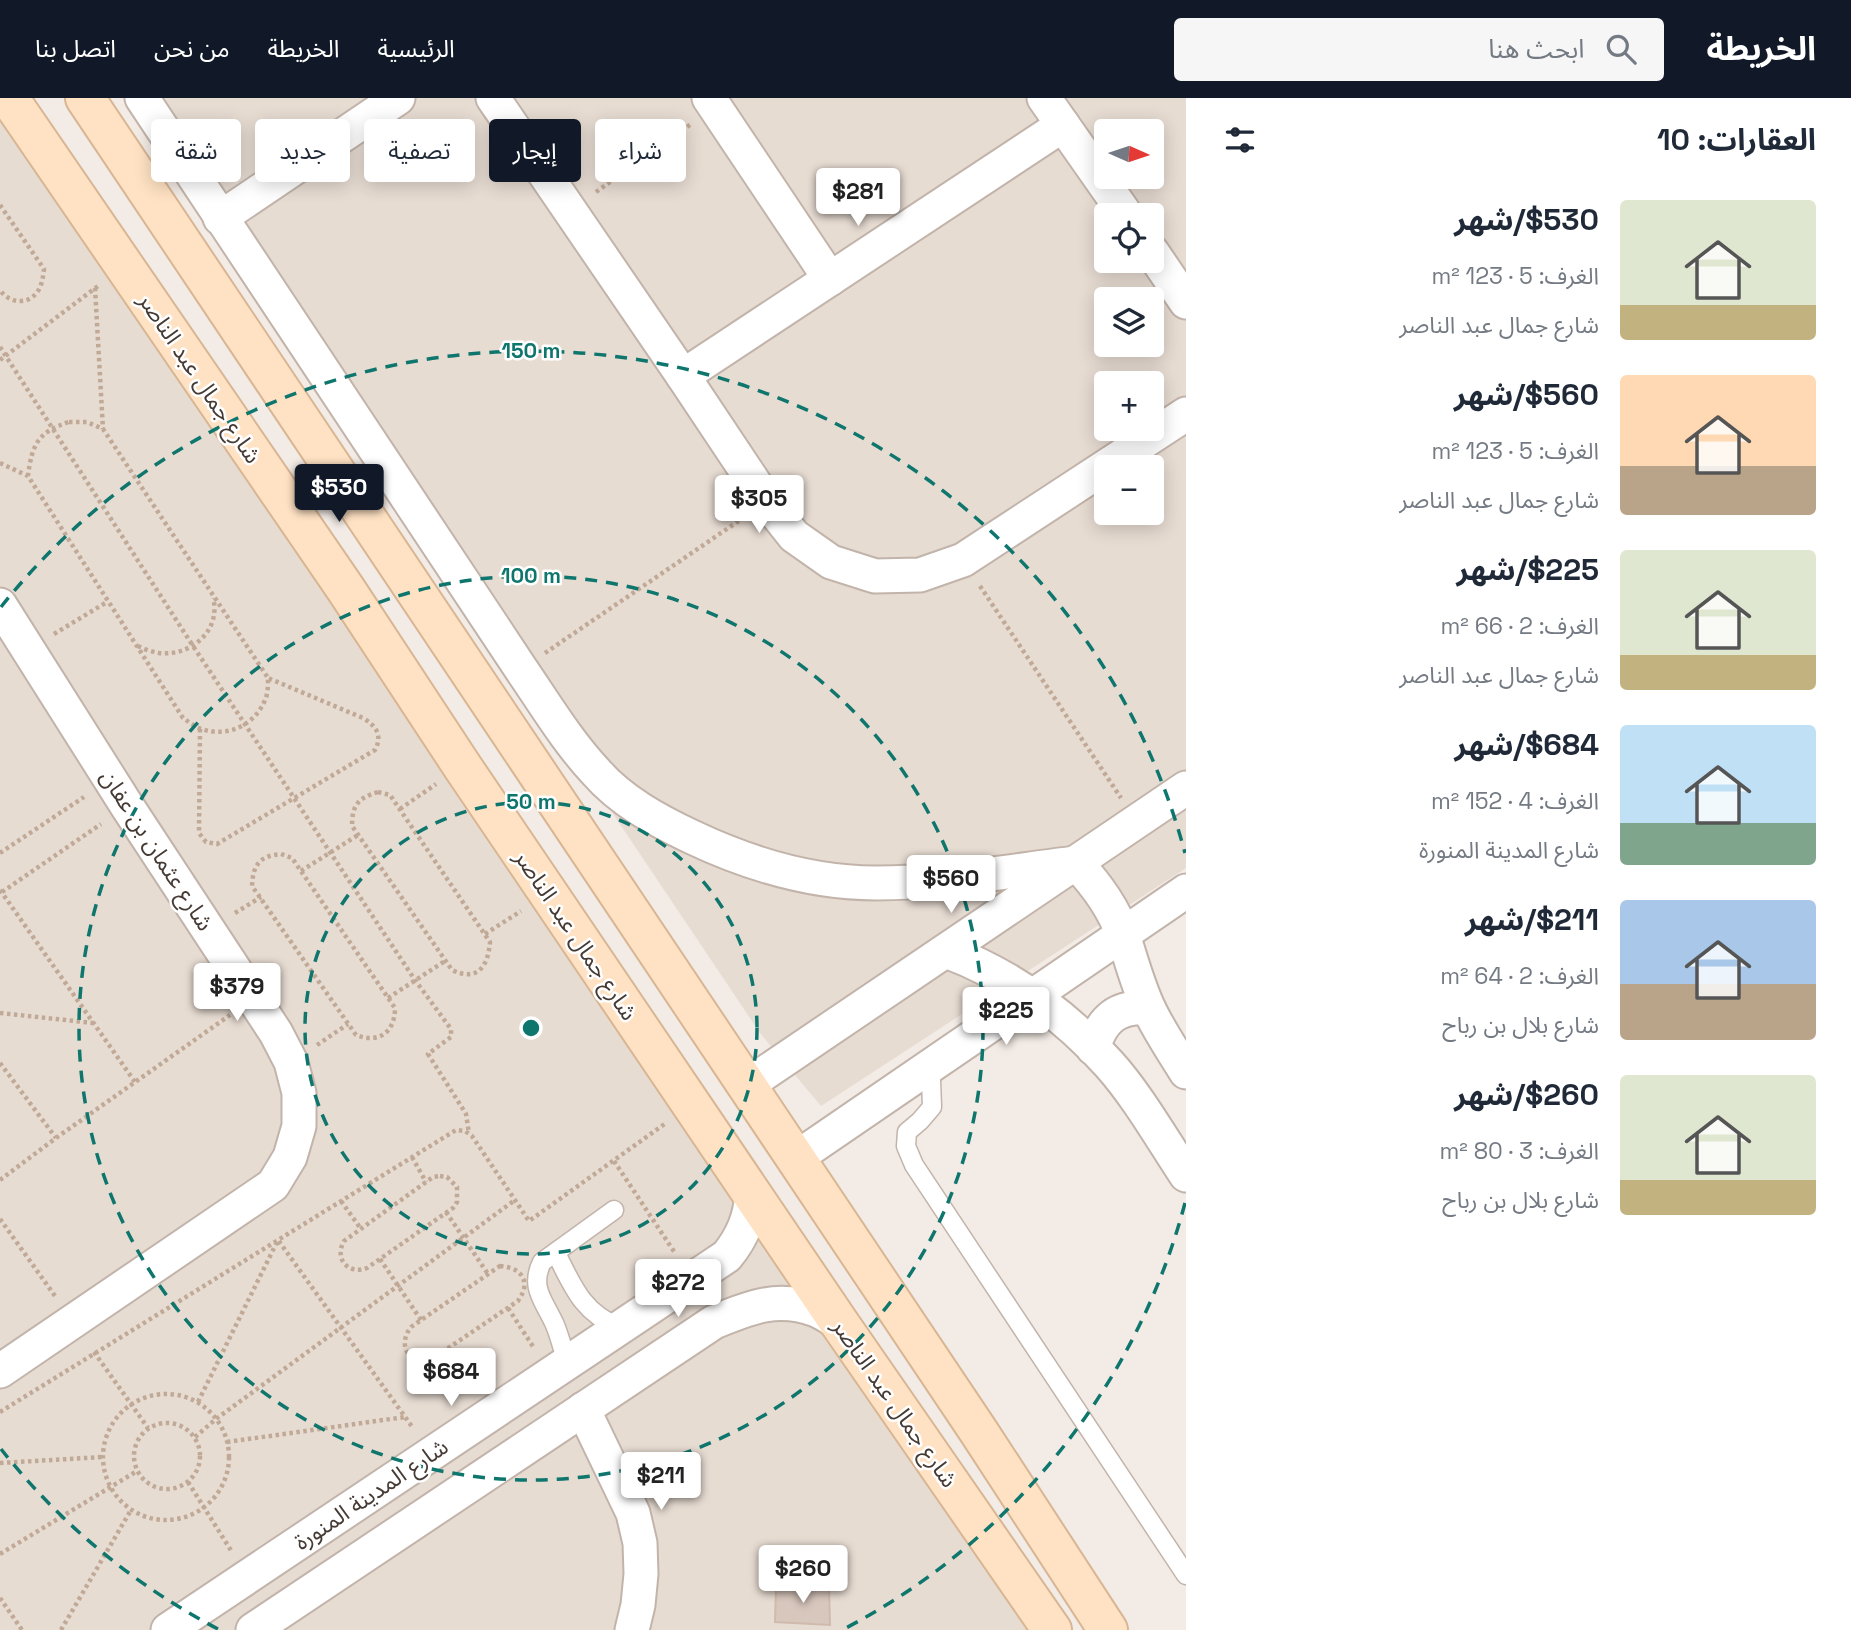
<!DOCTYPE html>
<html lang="ar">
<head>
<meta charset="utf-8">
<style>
	:root { --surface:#fff; --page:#f6f6f7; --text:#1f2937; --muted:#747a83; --accent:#111827 }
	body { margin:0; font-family:"Space Grotesk","Noto Sans Arabic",sans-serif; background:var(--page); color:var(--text); direction:rtl; height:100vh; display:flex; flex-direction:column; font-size:26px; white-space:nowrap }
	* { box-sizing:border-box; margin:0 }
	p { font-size:23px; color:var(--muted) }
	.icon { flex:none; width:38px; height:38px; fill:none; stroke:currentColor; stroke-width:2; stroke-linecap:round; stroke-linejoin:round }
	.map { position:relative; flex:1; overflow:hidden; direction:ltr }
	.drawer { display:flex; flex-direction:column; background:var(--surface); width:665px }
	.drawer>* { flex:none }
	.banner { position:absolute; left:21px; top:21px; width:665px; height:63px; direction:rtl; display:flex; gap:14px }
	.needle { width:46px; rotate:93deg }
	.tools { position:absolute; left:1094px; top:21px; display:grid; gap:14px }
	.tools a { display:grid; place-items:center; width:70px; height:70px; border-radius:7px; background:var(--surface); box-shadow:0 4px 18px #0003; font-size:35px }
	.price { position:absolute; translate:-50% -60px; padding:0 16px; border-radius:7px; background:#fff; color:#222; font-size:23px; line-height:46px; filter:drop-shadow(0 2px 4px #0008) }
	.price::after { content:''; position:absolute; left:50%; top:42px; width:21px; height:16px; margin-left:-10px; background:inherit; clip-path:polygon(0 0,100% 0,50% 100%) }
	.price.selected { background:var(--accent); color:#fff }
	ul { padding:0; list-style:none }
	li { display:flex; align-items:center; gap:21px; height:175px; padding:0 35px }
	li span { display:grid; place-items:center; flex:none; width:196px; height:140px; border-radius:7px; color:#555 }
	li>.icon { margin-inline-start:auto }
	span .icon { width:84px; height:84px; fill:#fffc; stroke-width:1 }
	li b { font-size:30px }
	h2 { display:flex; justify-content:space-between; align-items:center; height:84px; padding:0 35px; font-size:30px }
	.tag { padding:0 24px; border-radius:7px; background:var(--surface); box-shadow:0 4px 18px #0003; font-size:24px; line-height:63px }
	.tag.selected { background:var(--accent); color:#fff }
	header { display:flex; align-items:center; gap:42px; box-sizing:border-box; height:98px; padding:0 35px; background:var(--accent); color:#fff }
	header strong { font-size:33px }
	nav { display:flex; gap:38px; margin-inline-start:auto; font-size:24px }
	.search { width:490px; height:63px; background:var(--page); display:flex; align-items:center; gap:18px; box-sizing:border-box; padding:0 24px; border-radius:7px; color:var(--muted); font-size:26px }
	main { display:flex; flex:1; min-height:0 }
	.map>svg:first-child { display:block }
	.residential { fill:#e7dcd2; fill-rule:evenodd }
	.building { fill:#d8c7bd; stroke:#d0baad; stroke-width:2 }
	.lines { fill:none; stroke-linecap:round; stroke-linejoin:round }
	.lane-casing { stroke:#c2b4aa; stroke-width:21 }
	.street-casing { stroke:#c2b4aa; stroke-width:37 }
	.secondary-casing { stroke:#d8b694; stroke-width:42 }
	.path { stroke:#c1a997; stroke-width:4.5; stroke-dasharray:3.5 3.5; stroke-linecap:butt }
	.lane { stroke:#fff; stroke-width:18 }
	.street { stroke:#fff; stroke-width:33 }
	.secondary { stroke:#ffe2c3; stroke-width:38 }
	.ring { fill:none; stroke:#0f766e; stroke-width:3.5; stroke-dasharray:12 9 }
	.labels { text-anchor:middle; stroke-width:5; stroke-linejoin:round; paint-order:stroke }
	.street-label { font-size:23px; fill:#463b34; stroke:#fff }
	.centre { fill:#0f766e; stroke:#fff; stroke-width:3.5 }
	.ring-label { font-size:21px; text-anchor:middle; font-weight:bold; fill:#0f766e; stroke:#fff; stroke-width:5; stroke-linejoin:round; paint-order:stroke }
</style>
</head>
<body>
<header>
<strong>الخريطة</strong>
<div class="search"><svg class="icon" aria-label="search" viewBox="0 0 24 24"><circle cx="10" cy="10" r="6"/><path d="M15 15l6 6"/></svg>ابحث هنا</div>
<nav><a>الرئيسية</a><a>الخريطة</a><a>من نحن</a><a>اتصل بنا</a></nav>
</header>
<main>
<section class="drawer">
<h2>العقارات: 10<svg class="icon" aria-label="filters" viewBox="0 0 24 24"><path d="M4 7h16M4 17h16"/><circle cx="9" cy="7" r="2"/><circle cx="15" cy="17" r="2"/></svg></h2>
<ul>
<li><span style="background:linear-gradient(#dfe7d0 75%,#c2b280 0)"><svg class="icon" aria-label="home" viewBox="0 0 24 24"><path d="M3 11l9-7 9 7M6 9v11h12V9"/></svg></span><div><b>$530/شهر</b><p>الغرف: 5 · 123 m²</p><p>شارع جمال عبد الناصر</p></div></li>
<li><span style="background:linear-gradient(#ffd9b3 65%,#b9a48a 0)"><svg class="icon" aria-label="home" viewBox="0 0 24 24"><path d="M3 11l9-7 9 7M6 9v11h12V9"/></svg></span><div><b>$560/شهر</b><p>الغرف: 5 · 123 m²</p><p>شارع جمال عبد الناصر</p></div></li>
<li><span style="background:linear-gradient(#dfe7d0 75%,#c2b280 0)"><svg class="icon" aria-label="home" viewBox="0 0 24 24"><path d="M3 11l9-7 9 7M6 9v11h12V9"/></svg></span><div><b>$225/شهر</b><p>الغرف: 2 · 66 m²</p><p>شارع جمال عبد الناصر</p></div></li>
<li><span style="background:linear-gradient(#bfe0f5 70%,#7fa58c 0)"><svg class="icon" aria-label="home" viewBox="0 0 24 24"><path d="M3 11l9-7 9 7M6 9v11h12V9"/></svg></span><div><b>$684/شهر</b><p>الغرف: 4 · 152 m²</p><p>شارع المدينة المنورة</p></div></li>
<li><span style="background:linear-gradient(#a9c7e8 60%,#b9a48a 0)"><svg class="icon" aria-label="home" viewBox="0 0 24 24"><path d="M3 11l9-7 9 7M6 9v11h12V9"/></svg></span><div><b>$211/شهر</b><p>الغرف: 2 · 64 m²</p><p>شارع بلال بن رباح</p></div></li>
<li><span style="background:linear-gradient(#dfe7d0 75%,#c2b280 0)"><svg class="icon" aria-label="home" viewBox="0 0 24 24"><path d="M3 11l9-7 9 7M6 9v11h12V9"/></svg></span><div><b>$260/شهر</b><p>الغرف: 3 · 80 m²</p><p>شارع بلال بن رباح</p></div></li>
</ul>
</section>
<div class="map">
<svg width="1186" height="1532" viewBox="0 0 1186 1532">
	<rect width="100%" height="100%" fill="#f3ebe5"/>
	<g class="residential">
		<path d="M133,0H1186V770L821,1008L760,935ZM1106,33H1152V79H1106ZM1106,117H1152V163H1106ZM1106,201H1152V247H1106ZM1106,285H1152V331H1106ZM1106,369H1152V415H1106Z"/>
		<path d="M0,14L768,1154L1027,1532H0Z"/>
	</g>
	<path class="building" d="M776,1488L829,1490L830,1527L775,1524Z"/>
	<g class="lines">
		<defs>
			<g id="lane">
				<path d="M923,972L931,982L932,1009L920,1023L907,1034L906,1048L914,1067L1186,1477"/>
				<path d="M556,1155C573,1189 582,1214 620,1230"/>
				<path d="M567,1265C563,1252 560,1239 555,1227C545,1204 529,1190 542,1164L614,1112"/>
			</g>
			<g id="street">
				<path d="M142,0L521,571C545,606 567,643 596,674C621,703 658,723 692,739C749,766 812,785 876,785C943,785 1010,773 1076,765C1096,786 1113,809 1123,837C1131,861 1137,885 1148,909C1158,931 1173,953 1186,974"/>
				<path d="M493,0L683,278L767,404L794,438L831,464L875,478L920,477L963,462L1186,316"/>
				<path d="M709,0L830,181"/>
				<path d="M1044,0L1126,117"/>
				<path d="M220,120L398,0"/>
				<path d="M1152,154L1186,204"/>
				<path d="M683,278L1063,27"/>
				<path d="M0,507L127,708L276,935L291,964L299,995V1028L290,1059L273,1087L0,1273"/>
				<path d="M946,853C1010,877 1063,915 1109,966C1137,997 1162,1041 1186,1077"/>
				<path d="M1093,950C1102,921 1117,908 1148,910"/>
				<path d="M747,987L1186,690"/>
				<path d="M796,1060L1186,793"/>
				<path d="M583,1311L633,1415L640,1445L641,1476L638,1507L632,1532"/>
				<path d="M168,1532L727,1158C743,1138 750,1120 752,1096"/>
				<path d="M253,1532L714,1224C748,1210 778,1197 816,1212C824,1215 832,1221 840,1226"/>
			</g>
			<g id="secondary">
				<path d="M9,0L345,490L462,668L840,1226L1052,1532"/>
				<path d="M85,0L979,1334L1108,1532"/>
			</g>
		</defs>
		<use href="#lane" class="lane-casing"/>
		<use href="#street" class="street-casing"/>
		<use href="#secondary" class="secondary-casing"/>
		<g class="path">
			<path d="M596,94L691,26"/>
			<path d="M0,107L44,171C43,179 42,187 38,193C28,208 9,205 0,192"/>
			<path d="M95,190L103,331"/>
			<path d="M0,249L193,548L415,882L451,931V939L428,956L461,1008L466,1016L469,1035"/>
			<path d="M0,262L98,188"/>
			<path d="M69,324H87L103,331L268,580C268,587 268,596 265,602C255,627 227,640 202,631C195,629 189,624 183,620L28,378C32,346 38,334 69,324Z"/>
			<path d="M0,365L28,378"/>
			<path d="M980,488L1121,700"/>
			<path d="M54,536L107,504"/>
			<path d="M138,548C144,551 152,554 159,555C184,558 210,542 214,517C215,512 214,505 214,500"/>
			<path d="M545,555L743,420"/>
			<path d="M200,631L199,735L206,744L217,746L375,652C383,637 376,628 363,620L268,580"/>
			<path d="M378,694L390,697L490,844C488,869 477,884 452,872L352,728C352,707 358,700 378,694Z"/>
			<path d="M400,711L436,686"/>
			<path d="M0,755L84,699"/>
			<path d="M281,756L292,760L395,910C395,934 379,946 356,937L252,788C253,767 259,758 281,756Z"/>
			<path d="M301,773L358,737"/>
			<path d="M0,792L135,984"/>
			<path d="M2,794L101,726"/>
			<path d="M235,815L261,799"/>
			<path d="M485,836L521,813"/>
			<path d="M388,900L445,863"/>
			<path d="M0,915L93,925"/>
			<path d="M317,947L348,926"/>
			<path d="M0,965L56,1040"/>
			<path d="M412,1059L426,1084"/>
			<path d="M614,1063L675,1155"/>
			<path d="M440,1078L447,1079L457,1089V1104L453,1110L367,1170C348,1177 334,1161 344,1143L433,1079Z"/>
			<path d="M0,1082L56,1040L230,917"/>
			<path d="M341,1103L361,1131"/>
			<path d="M446,1114L488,1176"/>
			<path d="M0,1121L55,1198"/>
			<path d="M380,1161L421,1222"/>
			<path d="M500,1168C513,1169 527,1175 524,1191C523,1196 520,1199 518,1203L432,1261C408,1268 397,1247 411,1229Z"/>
			<path d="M508,1210L534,1250"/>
			<path d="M94,1254L148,1330"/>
			<path d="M441,1255L466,1296"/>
			<circle cx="166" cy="1359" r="63"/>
			<path d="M198,1304L278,1142L413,1330"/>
			<path d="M0,1314L456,1032L465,1033L472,1038L529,1123L666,1025"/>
			<circle cx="167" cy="1358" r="33"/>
			<path d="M195,1339L216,1321L515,1102"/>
			<path d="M227,1344L405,1319"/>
			<path d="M0,1365L103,1359"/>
			<path d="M188,1384L232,1454"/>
			<path d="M0,1456L137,1373"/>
			<path d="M0,1500L22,1532"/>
			<path d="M61,1532L131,1412"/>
		</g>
		<use href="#lane" class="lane"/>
		<use href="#street" class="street"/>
		<use href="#secondary" class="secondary"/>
	</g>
	<g class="ring">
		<circle cx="531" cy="930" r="226"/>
		<circle cx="531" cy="930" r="452"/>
		<path d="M1185 1105A677 677 0 0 1 844 1531M218 1531A677 677 0 0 1 1 1351M1 509A677 677 0 0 1 1185 755"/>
	</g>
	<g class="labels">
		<g class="street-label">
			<text transform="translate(200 280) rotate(56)" y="8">شارع جمال عبد الناصر</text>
			<text transform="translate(157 752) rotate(57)" y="8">شارع عثمان بن عفان</text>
			<text transform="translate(576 837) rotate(56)" y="8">شارع جمال عبد الناصر</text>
			<text transform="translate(895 1305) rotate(55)" y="8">شارع جمال عبد الناصر</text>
			<text transform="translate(371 1396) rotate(-34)" y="8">شارع المدينة المنورة</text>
		</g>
	</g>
	<circle cx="531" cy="930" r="10" class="centre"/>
	<g class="ring-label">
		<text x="531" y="260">150 m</text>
		<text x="531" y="485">100 m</text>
		<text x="531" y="711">50 m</text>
	</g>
</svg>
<div class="tools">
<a><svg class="needle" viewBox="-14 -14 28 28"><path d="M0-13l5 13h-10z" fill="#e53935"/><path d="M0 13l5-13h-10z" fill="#747a83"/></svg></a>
<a><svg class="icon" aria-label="locate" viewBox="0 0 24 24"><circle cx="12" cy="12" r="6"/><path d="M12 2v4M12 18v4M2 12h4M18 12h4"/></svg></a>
<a><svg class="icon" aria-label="layers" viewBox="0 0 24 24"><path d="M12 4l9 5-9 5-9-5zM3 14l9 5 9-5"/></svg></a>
<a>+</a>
<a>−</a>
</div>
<b class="price" style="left:858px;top:130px">$281</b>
<b class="price selected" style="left:339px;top:426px">$530</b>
<b class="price" style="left:759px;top:437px">$305</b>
<b class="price" style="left:951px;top:817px">$560</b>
<b class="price" style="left:237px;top:925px">$379</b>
<b class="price" style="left:1006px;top:949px">$225</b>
<b class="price" style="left:678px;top:1221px">$272</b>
<b class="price" style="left:451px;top:1310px">$684</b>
<b class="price" style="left:661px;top:1414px">$211</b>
<b class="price" style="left:803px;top:1507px">$260</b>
<div class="banner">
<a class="tag">شراء</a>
<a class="tag selected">إيجار</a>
<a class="tag">تصفية</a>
<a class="tag">جديد</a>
<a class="tag">شقة</a>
</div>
</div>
</main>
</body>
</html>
